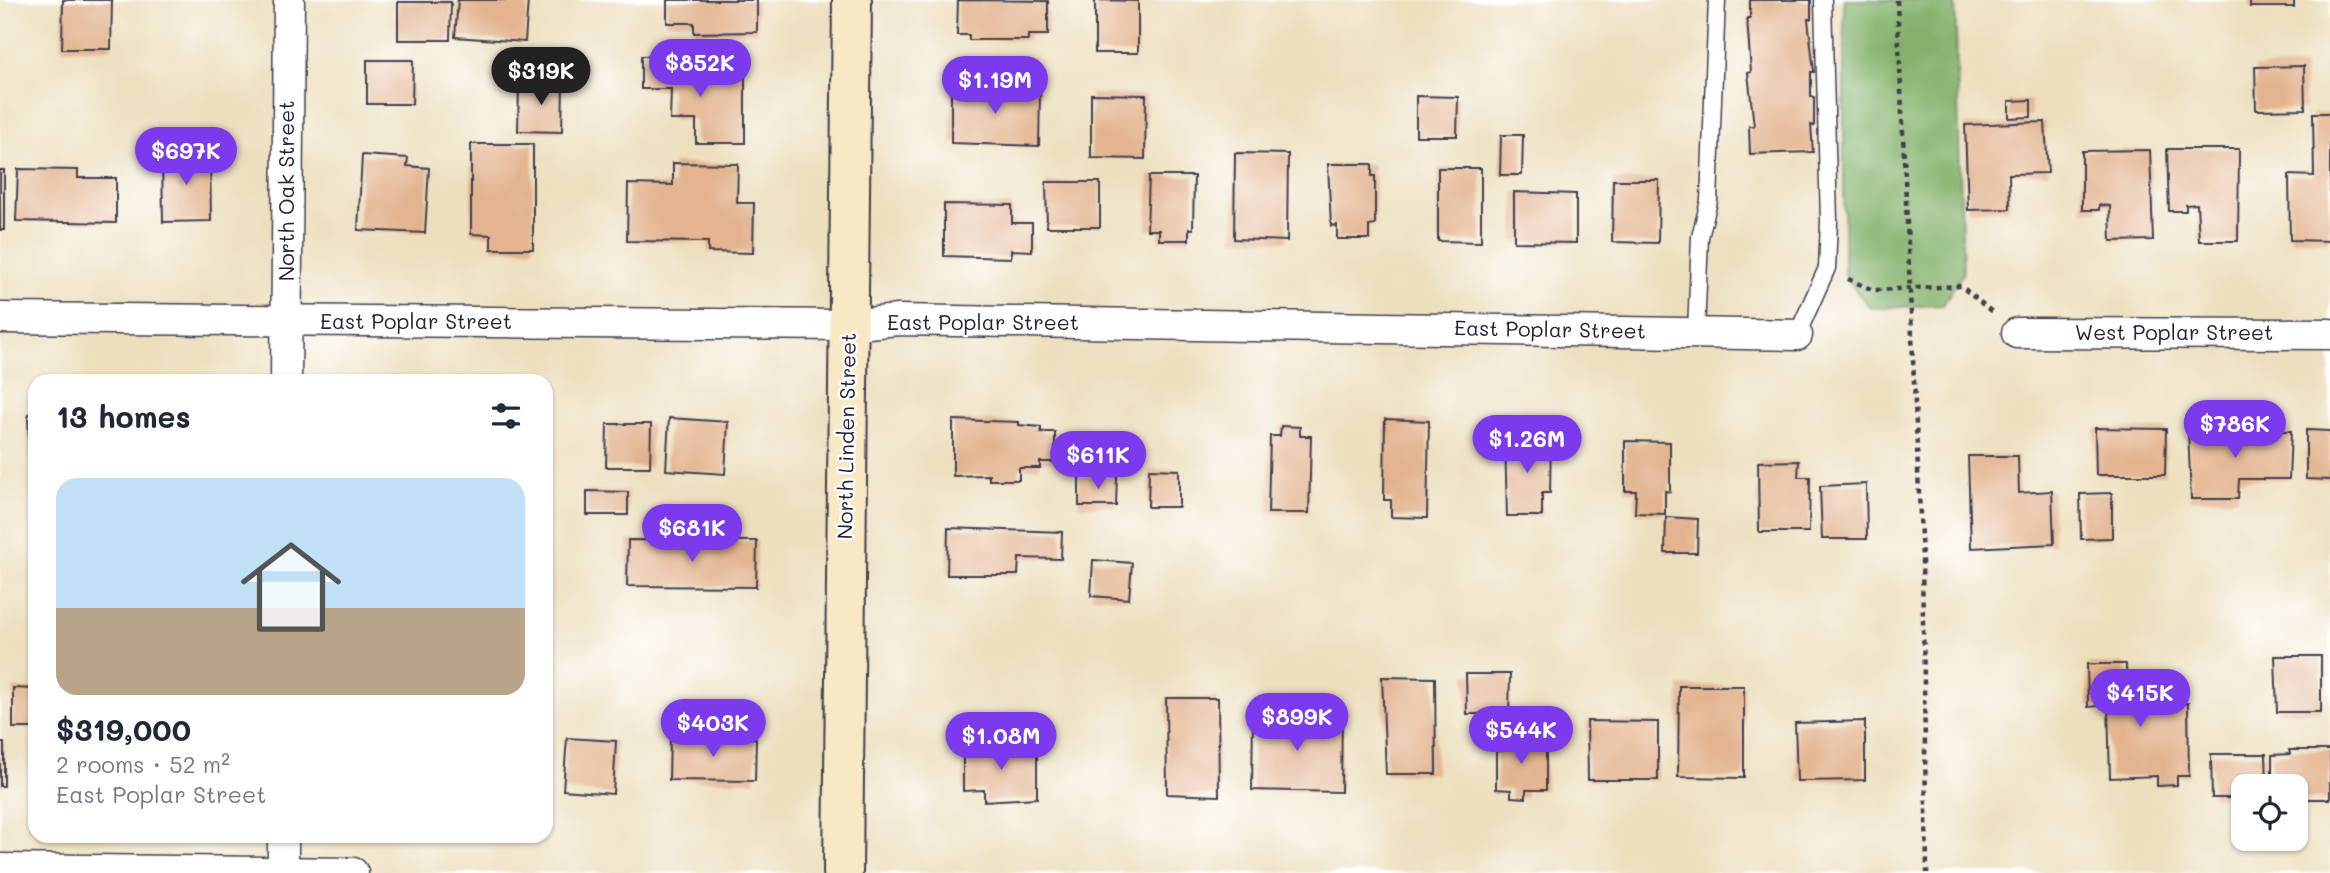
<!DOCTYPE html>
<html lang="en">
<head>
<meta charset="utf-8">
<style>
	:root { --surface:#fff; --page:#f6f6f7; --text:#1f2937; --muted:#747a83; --line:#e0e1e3; --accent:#7c3aed }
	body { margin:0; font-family:Mali,sans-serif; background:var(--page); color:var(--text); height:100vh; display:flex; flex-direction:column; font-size:26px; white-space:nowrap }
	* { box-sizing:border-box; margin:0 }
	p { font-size:23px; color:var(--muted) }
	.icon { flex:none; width:38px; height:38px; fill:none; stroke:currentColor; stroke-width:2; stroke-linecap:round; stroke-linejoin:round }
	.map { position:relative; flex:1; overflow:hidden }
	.side { position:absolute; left:28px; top:374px; width:525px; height:469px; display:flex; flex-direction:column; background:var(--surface); border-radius:21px; box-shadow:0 2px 5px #0004 }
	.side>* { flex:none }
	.fabs { position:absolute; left:2231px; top:774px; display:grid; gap:14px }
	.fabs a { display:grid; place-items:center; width:77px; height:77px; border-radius:14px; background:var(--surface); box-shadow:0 2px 5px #0004; font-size:35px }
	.price { position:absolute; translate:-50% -60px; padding:0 16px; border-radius:24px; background:var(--accent); color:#fff; font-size:23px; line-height:46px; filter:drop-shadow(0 2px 4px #0008) }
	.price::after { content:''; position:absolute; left:50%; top:42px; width:21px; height:16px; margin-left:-10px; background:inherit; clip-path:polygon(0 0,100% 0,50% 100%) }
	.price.active { background:#222; color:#fff }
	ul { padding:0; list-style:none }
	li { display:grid; align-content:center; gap:14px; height:371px; padding:0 28px }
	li+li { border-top:2px solid var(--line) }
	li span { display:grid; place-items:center; height:217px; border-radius:21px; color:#555 }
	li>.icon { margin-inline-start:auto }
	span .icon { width:126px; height:126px; fill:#fffc; stroke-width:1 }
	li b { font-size:30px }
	h2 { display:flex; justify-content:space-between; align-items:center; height:84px; padding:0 28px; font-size:30px }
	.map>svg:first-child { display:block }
	.forest { fill:#84b26c; stroke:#536a54; stroke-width:2 }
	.building { fill:#e3b48f }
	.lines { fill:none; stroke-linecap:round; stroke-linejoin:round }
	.lane-casing { stroke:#403e4f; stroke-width:19 }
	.street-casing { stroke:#403e4f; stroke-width:33 }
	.secondary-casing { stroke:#403e4f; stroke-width:42 }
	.path { stroke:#403e4f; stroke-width:4.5; stroke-dasharray:5 5; stroke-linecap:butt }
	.lane { stroke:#fff; stroke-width:16 }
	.street { stroke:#fff; stroke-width:30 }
	.secondary { stroke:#f8e8c3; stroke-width:38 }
	.labels { text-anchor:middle; stroke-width:5; stroke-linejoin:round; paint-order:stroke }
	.street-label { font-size:21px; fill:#22223b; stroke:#fff }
</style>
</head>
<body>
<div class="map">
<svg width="2330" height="873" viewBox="0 0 2330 873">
	<rect width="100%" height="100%" fill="#fff"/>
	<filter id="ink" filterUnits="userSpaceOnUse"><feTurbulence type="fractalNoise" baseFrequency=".0143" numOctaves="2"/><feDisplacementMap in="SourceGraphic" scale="14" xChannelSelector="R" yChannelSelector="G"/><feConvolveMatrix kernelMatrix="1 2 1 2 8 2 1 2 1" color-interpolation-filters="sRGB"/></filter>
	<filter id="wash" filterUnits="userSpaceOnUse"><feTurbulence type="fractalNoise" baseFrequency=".00686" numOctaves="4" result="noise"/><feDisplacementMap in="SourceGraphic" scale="28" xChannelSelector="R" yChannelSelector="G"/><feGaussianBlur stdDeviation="1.57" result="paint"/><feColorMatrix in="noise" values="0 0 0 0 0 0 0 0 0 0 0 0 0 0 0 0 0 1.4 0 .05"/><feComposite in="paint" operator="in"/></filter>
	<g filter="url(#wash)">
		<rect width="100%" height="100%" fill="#eddfbe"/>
		<path class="forest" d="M1844,0H1955L1963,272L1943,305L1870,308L1844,275Z"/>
		<g id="blocks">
			<g class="building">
				<path d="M63,0H112L111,49H62Z"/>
				<path d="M458,0H528L525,42L455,37Z"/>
				<path d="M667,0H757V32L694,33V23H667Z"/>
				<path d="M958,0L1048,1V35H1028V40H969V35H957Z"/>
				<path d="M1095,0L1138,1V53H1095Z"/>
				<path d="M1750,0H1811V19H1808L1814,72H1811V97H1814V126L1811,125L1813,152L1750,154L1749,126H1754L1748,73L1751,72L1747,18H1750Z"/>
				<rect x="2250" y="0" width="44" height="7"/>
				<path d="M398,2H451L450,40H398Z"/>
				<path d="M641,56H681V76H745V143H696V120H670L671,89H641Z"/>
				<path d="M367,60H413L412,104H367Z"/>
				<path d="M2304,66L2305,109L2256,110L2255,67Z"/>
				<path d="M519,83H563L562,132L518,131Z"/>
				<path d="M951,86L1040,88L1039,146L951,143Z"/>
				<path d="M1091,94L1146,95L1145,159L1091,158Z"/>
				<path d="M1416,96L1458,97L1457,136H1416Z"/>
				<path d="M2031,100V117L2009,118V101Z"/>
				<path d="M2313,113H2330V241L2290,240L2289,175L2314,176Z"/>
				<path d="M2045,122L2048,173L2009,174L2010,209L1968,210L1965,125Z"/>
				<path d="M1501,135H1523L1522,175H1500Z"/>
				<path d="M471,144H533V249H491V235L471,234Z"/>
				<path d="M2167,149H2239L2238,241H2199L2197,204L2186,205V211H2169Z"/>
				<path d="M2150,150L2153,240L2111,241L2110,206L2099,205V210H2082V151Z"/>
				<path d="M162,153H210L211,221L163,222Z"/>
				<path d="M1235,153L1288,154L1287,241L1234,239Z"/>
				<path d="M362,155L408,158L407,166L429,168L425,233L358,230Z"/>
				<path d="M673,163L738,164L737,203H754L753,253L708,252V242L627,241L628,184L673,185Z"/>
				<path d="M1328,164H1372V176H1375V225L1369,226V239H1337V225L1331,226Z"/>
				<path d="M1438,168H1481V242L1438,241Z"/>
				<path d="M18,169L78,170V178H116V223L16,221Z"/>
				<rect x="0" y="170" width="4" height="60"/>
				<path d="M1149,176H1194L1193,229H1189V240H1159V230H1147Z"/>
				<path d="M1613,180H1659L1658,243L1612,242Z"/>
				<path d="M1046,182H1100V227H1047Z"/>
				<path d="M1514,192L1576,194V243L1514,242Z"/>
				<path d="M944,204L1012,205V223H1032V251L1011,250V258L944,256Z"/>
				<path d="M28,414H35V465H30Z"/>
				<path d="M669,418L728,422L725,474L666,470Z"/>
				<path d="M1385,419L1429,421L1427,518L1391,517V500H1384Z"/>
				<path d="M953,420L1019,422V425L1041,427V432H1055V462H1040V468H1019V480H989V475L953,476Z"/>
				<path d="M607,424H651L650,467H606Z"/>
				<path d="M1281,426L1300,427V436H1311L1309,513H1268L1270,436H1280Z"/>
				<path d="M2095,428L2166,429L2165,475H2096Z"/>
				<path d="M2188,430L2291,431L2289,479H2239L2238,499H2191Z"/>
				<path d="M2306,430L2330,431V480L2306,479Z"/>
				<path d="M1505,438H1551L1550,493H1542V516H1507Z"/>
				<path d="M1625,441L1670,442V492L1665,491V514L1635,513L1636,491H1625Z"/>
				<path d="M1968,456H2018L2019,493L2052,491L2054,544L1971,548Z"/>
				<path d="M1799,461L1798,477H1810L1809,532H1759L1758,462Z"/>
				<path d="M1149,469L1179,470V507H1148Z"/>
				<path d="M1079,476H1117L1116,506H1079Z"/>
				<path d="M1866,484L1867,539H1822L1820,486Z"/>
				<path d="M587,491L628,492V515H587Z"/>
				<path d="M2112,493V538L2081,539L2080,494Z"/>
				<path d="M1666,517L1698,519L1697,553H1665Z"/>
				<path d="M948,528L1062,532L1061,559L1019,558L1018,575H947Z"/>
				<path d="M628,540L757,541L756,587L627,586Z"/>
				<path d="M1093,560L1132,563L1129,599L1091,596Z"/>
				<path d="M2275,656H2321V712H2277Z"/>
				<path d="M2087,664H2126L2127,704L2188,703L2189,776H2177V785L2157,786V776L2110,778L2108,705L2088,707Z"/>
				<path d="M1466,674H1510L1509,714H1467Z"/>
				<path d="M1382,677L1435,678L1436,774H1386Z"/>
				<path d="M1679,686H1744V778L1678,777Z"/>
				<path d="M13,688L35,689V728H13Z"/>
				<path d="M1166,698H1218L1219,796L1167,794Z"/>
				<path d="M1253,715L1342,717L1341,792L1252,790Z"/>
				<path d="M1587,721L1658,722V780H1588Z"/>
				<path d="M1865,721V780L1797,781L1795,723Z"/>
				<path d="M670,737L756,738L755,781L669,780Z"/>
				<path d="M1502,737H1542V751H1546V790H1526V798L1511,797V790L1496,789V751H1502Z"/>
				<path d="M567,738L616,741L613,794L563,790Z"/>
				<rect x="0" y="743" width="4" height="43"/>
				<path d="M963,747L1037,748V798L984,801V790L963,791Z"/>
				<path d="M2289,750H2330V799H2296V786H2272V755L2290,754Z"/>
				<path d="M2211,754H2266L2267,786H2244V798H2212Z"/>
			</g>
		</g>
	</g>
	<g filter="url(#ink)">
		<use href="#blocks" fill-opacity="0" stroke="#403e4f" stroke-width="2"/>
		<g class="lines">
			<defs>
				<g id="lane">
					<path d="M1696,332L1700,237L1709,201L1717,0"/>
					<path d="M1797,335L1827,268L1829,222L1823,0"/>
				</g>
				<g id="street">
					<path d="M0,318L847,325L898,320L1797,335"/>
					<path d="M2017,333L2330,334"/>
					<path d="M286,382L289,0"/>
					<path d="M0,869L353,873"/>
					<path d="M283,873V836"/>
				</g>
				<path id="secondary" d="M843,873L852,0"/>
			</defs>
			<use href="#lane" class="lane-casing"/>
			<use href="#street" class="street-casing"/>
			<use href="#secondary" class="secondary-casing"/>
			<g class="path">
				<path d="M1897,0L1922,560L1927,873"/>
				<path d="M1848,279L1873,290L1961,286L1992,312"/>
			</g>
			<use href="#lane" class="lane"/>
			<use href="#street" class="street"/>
			<use href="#secondary" class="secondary"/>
		</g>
	</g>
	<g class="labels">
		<g class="street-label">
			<text transform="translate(287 191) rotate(-90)" y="7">North Oak Street</text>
			<text x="416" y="329">East Poplar Street</text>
			<text x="983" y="330">East Poplar Street</text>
			<text transform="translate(1550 330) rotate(1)" y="7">East Poplar Street</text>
			<text x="2174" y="340">West Poplar Street</text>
			<text transform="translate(847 436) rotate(-89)" y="7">North Linden Street</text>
		</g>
	</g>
</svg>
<div class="fabs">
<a><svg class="icon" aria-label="locate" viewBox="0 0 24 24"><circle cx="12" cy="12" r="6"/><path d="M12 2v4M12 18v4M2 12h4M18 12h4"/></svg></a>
</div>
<b class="price" style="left:700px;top:99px">$852K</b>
<b class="price active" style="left:541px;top:107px">$319K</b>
<b class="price" style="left:995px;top:116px">$1.19M</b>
<b class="price" style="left:186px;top:187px">$697K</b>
<b class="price" style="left:2235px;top:460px">$786K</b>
<b class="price" style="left:1527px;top:475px">$1.26M</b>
<b class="price" style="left:1098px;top:491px">$611K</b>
<b class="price" style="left:692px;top:564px">$681K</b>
<b class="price" style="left:2140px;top:729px">$415K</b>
<b class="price" style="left:1297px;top:753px">$899K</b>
<b class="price" style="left:713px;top:759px">$403K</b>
<b class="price" style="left:1521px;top:766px">$544K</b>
<b class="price" style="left:1001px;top:772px">$1.08M</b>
<section class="side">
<h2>13 homes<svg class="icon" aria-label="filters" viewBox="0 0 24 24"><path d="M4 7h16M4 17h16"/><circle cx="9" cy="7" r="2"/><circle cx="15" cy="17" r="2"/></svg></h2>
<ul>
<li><span style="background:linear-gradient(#bfe0f5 60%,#b9a48a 0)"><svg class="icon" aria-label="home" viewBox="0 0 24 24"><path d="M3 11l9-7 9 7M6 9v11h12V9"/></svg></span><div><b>$319,000</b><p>2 rooms · 52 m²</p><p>East Poplar Street</p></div></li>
</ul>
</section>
</div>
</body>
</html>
